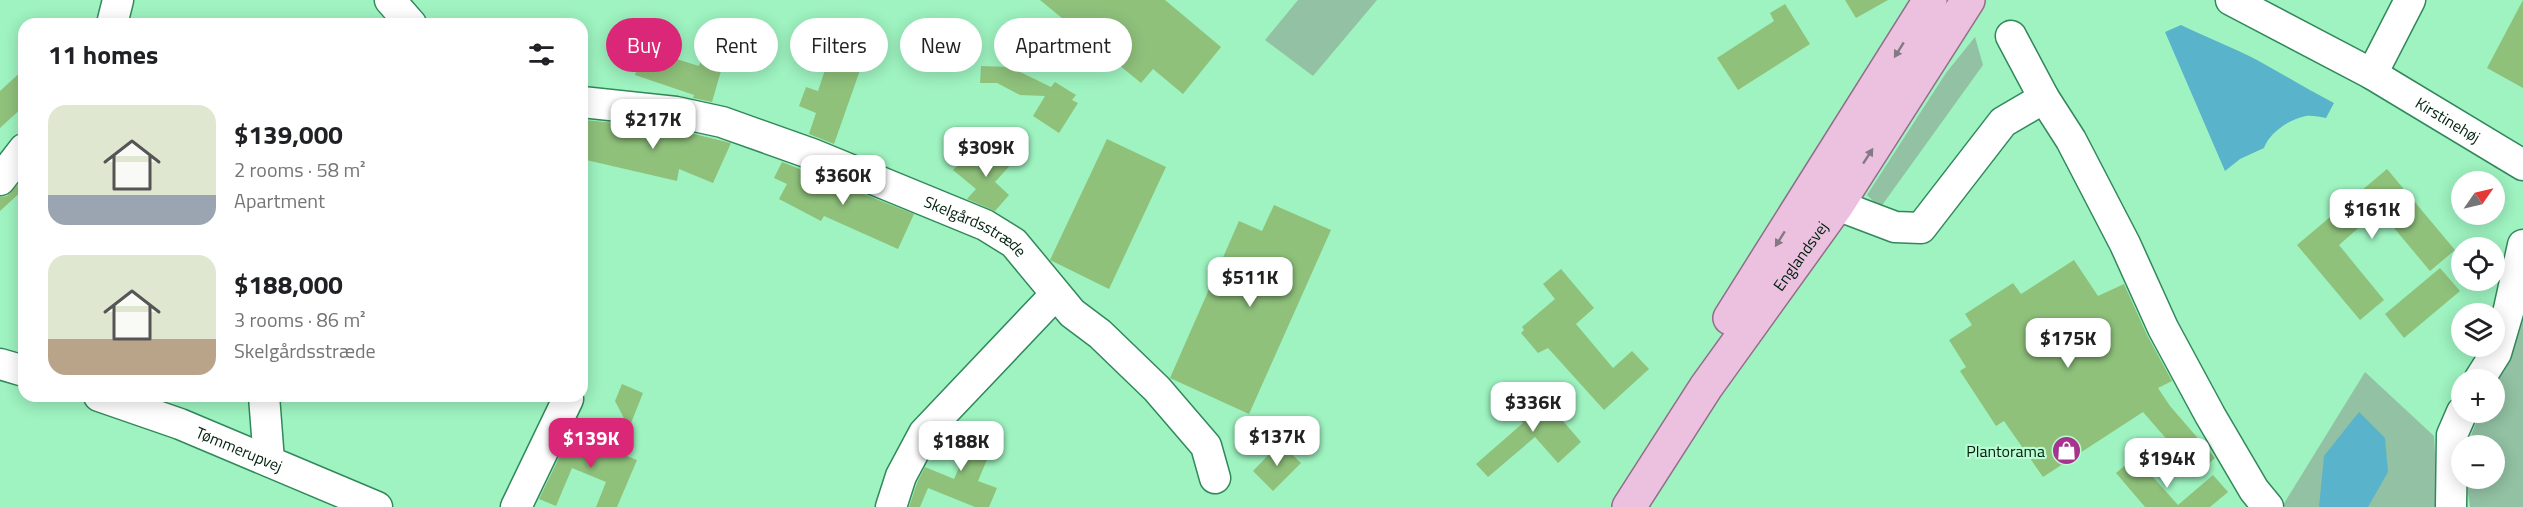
<!DOCTYPE html>
<html lang="en">
<head>
<meta charset="utf-8">
<style>
	:root { --surface:#fff; --page:#f2f2f2; --text:#202124; --muted:#757577; --accent:#db2777 }
	body { margin:0; font-family:"Titillium Web",sans-serif; background:var(--page); color:var(--text); height:100vh; display:flex; flex-direction:column; font-size:22px; white-space:nowrap }
	* { box-sizing:border-box; margin:0 }
	p { font-size:20px; color:var(--muted) }
	.icon { flex:none; width:33px; height:33px; fill:none; stroke:currentColor; stroke-width:2; stroke-linecap:round; stroke-linejoin:round }
	.map { position:relative; flex:1; overflow:hidden }
	.sheet { position:absolute; left:18px; top:18px; width:570px; height:384px; display:flex; flex-direction:column; background:var(--surface); border-radius:18px; box-shadow:0 3px 15px #0003 }
	.sheet>* { flex:none }
	.hud { position:absolute; left:606px; top:18px; width:570px; height:54px; display:flex; gap:12px }
	.needle { width:39px; rotate:56deg }
	.fabs { position:absolute; left:2451px; top:171px; display:grid; gap:12px }
	.fabs a { display:grid; place-items:center; width:54px; height:54px; border-radius:50%; background:var(--surface); box-shadow:0 3px 15px #0003; font-size:30px }
	.price { position:absolute; translate:-50% -51px; padding:0 14px; border-radius:12px; background:#fff; color:#222; font-size:20px; line-height:39px; filter:drop-shadow(0 2px 3px #0008) }
	.price::after { content:''; position:absolute; left:50%; top:36px; width:18px; height:14px; margin-left:-9px; background:inherit; clip-path:polygon(0 0,100% 0,50% 100%) }
	.price.active { background:var(--accent); color:#fff }
	ul { padding:0; list-style:none }
	li { display:flex; align-items:center; gap:18px; height:150px; padding:0 30px }
	li span { display:grid; place-items:center; flex:none; width:168px; height:120px; border-radius:18px; color:#555 }
	li>.icon { margin-inline-start:auto }
	span .icon { width:72px; height:72px; fill:#fffc; stroke-width:1 }
	li b { font-size:26px }
	h2 { display:flex; justify-content:space-between; align-items:center; height:72px; padding:0 30px; font-size:26px }
	.chip { padding:0 21px; border-radius:27px; background:var(--surface); box-shadow:0 3px 15px #0003; font-size:21px; line-height:54px }
	.chip.active { background:var(--accent); color:#fff }
	.map>svg:first-child { display:block }
	.green { fill:#92c1a3 }
	.water { fill:#59b3ca }
	.building { fill:#8fc17b }
	.lines { fill:none; stroke-linecap:round; stroke-linejoin:round }
	.minor-casing { stroke:#31885a; stroke-width:33 }
	.major-casing { stroke:#926d8a; stroke-width:36 }
	.minor { stroke:#fff; stroke-width:30 }
	.major { stroke:#ecc1e0; stroke-width:33 }
	.oneway { fill:#827982 }
	.labels { text-anchor:middle; stroke-width:4.5; stroke-linejoin:round; paint-order:stroke }
	.street-label { font-size:16px; fill:#00200e; stroke:#bafcd3 }
	.poi-label { font-size:16px; fill:#00200e; stroke:#bafcd3; text-anchor:end }
</style>
</head>
<body>
<div class="map">
<svg width="2523" height="507" viewBox="0 0 2523 507">
	<rect width="100%" height="100%" fill="#9ef3c0"/>
	<g class="green">
		<path d="M1298,0H1377L1313,76L1265,40Z"/>
		<path d="M1975,37L1983,65L1880,208L1867,195L1946,73Z"/>
		<path d="M2523,299V507H2470L2466,479L2494,478V446L2470,445L2472,433L2480,413L2494,412V380Z"/>
		<path d="M2365,372L2434,436L2438,507H2286L2283,505Z"/>
	</g>
	<g class="water">
		<path d="M2181,25C2206,37 2232,47 2257,60C2283,74 2308,90 2334,103L2326,118C2320,117 2312,115 2306,116C2289,119 2269,133 2264,148L2240,159L2225,171L2165,32Z"/>
		<path d="M2359,412L2385,438L2388,472L2368,507H2319L2324,456Z"/>
	</g>
	<g class="building">
		<path d="M1040,0H1165L1221,47L1183,94L1153,69L1141,83Z"/>
		<path d="M1845,0H1888L1856,18Z"/>
		<path d="M2523,0V88L2487,68Z"/>
		<path d="M1785,4L1810,44L1738,90L1717,58L1774,21L1770,13Z"/>
		<path d="M839,28L871,39L834,144L809,134L816,113L799,106L806,87L818,91Z"/>
		<path d="M708,41L728,47L712,102L693,98L694,95L635,75L644,49L699,66Z"/>
		<path d="M981,66L1010,67L1051,87L1055,82L1076,95L1072,100L1078,103L1059,133L1033,116L1045,96L1020,95L997,83H980Z"/>
		<path d="M24,69V106L0,128V91Z"/>
		<path d="M584,120L657,127L682,133V131L731,143L713,183L679,169L677,181L582,159V124H584Z"/>
		<path d="M1107,139L1166,167L1109,289L1050,260Z"/>
		<path d="M997,146L1014,161L995,182L1009,195L995,211L967,199L976,189L953,170L966,157L977,167Z"/>
		<path d="M782,162L914,214L898,249L824,216L821,221L779,199L787,184L774,178Z"/>
		<path d="M2387,169L2455,250L2430,271L2379,210L2339,245L2384,300L2360,320L2297,245Z"/>
		<path d="M21,181L24,189L0,211V197L7,196Z"/>
		<path d="M1274,205L1331,230L1249,414L1170,378L1239,221L1262,231Z"/>
		<path d="M2074,260L2098,296L2124,284L2147,335L2172,381L2158,388L2170,406L2215,458L2197,474L2143,412L2043,477L2004,421L1996,426L1960,371L1966,367L1949,340L1972,325L1965,314L2013,283L2021,294Z"/>
		<path d="M2440,268L2460,291L2404,338L2385,314Z"/>
		<path d="M1561,269L1594,308L1576,324L1613,368L1632,351L1649,369L1604,410L1548,348L1538,353L1521,333L1524,330L1522,327L1555,299L1543,284Z"/>
		<path d="M622,384L643,393L629,428L615,401Z"/>
		<path d="M1534,387L1581,442L1558,463L1535,437L1488,477L1476,464L1523,423L1510,408Z"/>
		<path d="M954,426L973,436L976,429L996,438L978,481L997,488L989,507H975L928,488L920,507H909L917,483L925,467L954,479L966,452L942,439Z"/>
		<path d="M571,433L592,442L595,437L621,448L619,453L637,460L617,507H596L606,482L572,468L556,506L539,499Z"/>
		<path d="M1280,443L1301,463L1273,491L1253,471Z"/>
		<path d="M2135,457L2178,505L2213,475L2228,492L2210,507H2145L2116,473Z"/>
	</g>
	<g class="lines">
		<defs>
			<g id="minor">
				<path d="M390,0L411,24"/>
				<path id="s1" d="M2231,0L2372,74L2523,165"/>
				<path d="M112,24L118,0"/>
				<path d="M2011,36L2044,98L2071,140L2125,244L2163,328L2210,415L2254,490L2268,507"/>
				<path d="M2372,74L2410,0"/>
				<path id="s2" d="M582,102L676,112L722,122L812,154L985,225L1014,243L1072,313L1100,334L1157,389L1206,446L1215,478"/>
				<path d="M0,180L24,149"/>
				<path d="M1816,192L1837,205L1895,227L1921,228L2003,122L2044,98"/>
				<path d="M0,364L24,371"/>
				<path d="M2479,380L2496,353L2509,309L2523,245"/>
				<path id="s3" d="M99,396L180,424L377,507"/>
				<path d="M264,396L269,461"/>
				<path d="M516,507L568,399"/>
				<path d="M891,507L901,476L924,433L1055,295"/>
				<path d="M2451,507L2452,435L2462,412"/>
			</g>
			<g id="major">
				<path d="M1730,318L1930,0"/>
				<path id="s4" d="M1629,507L1706,387L1837,205L1968,0"/>
			</g>
		</defs>
		<use href="#minor" class="minor-casing"/>
		<use href="#major" class="major-casing"/>
		<use href="#minor" class="minor"/>
		<use href="#major" class="major"/>
	</g>
	<defs><path id="oneway-solid" d="M-6-.8H1V-3.2L6.5 0L1 3.2V.8H-6Z" transform="scale(1.5)"/></defs>
	<g class="oneway">
		<use href="#oneway-solid" transform="translate(1899 50) rotate(122)"/>
		<use href="#oneway-solid" transform="translate(1868 156) rotate(-57)"/>
		<use href="#oneway-solid" transform="translate(1780 239) rotate(122)"/>
	</g>
	<defs>
		<symbol id="shop-disc" viewBox="-11 -11 22 22"><circle r="9.5" fill="#a6348f" stroke="#bafcd3"/><path d="M-5-2.5h2.3a2.7 3.5 0 0 1 5.4 0H5L5.5 6h-11ZM-1.5-2.5h3a1.5 2.3 0 0 0-3 0Z" fill="#fff"/></symbol>
	</defs>
	<g fill-rule="evenodd">
		<use href="#shop-disc" x="2050" y="434" width="33" height="33"/>
	</g>
	<g class="labels">
		<g class="street-label">
			<text dy="6" stroke="none"><textPath href="#s1" startOffset="248">Kirstinehøj</textPath></text>
			<text dy="6" stroke="none"><textPath href="#s2" startOffset="416">Skelgårdsstræde</textPath></text>
			<text dy="6" stroke="none"><textPath href="#s4" startOffset="304">Englandsvej</textPath></text>
			<text dy="6" stroke="none"><textPath href="#s3" startOffset="150">Tømmerupvej</textPath></text>
		</g>
		<g class="poi-label">
			<text x="2045" y="457">Plantorama</text>
		</g>
	</g>
</svg>
<div class="fabs">
<a><svg class="needle" viewBox="-14 -14 28 28"><path d="M0-13l5 13h-10z" fill="#e53935"/><path d="M0 13l5-13h-10z" fill="#757577"/></svg></a>
<a><svg class="icon" aria-label="locate" viewBox="0 0 24 24"><circle cx="12" cy="12" r="6"/><path d="M12 2v4M12 18v4M2 12h4M18 12h4"/></svg></a>
<a><svg class="icon" aria-label="layers" viewBox="0 0 24 24"><path d="M12 4l9 5-9 5-9-5zM3 14l9 5 9-5"/></svg></a>
<a>+</a>
<a>−</a>
</div>
<b class="price" style="left:653px;top:150px">$217K</b>
<b class="price" style="left:986px;top:178px">$309K</b>
<b class="price" style="left:843px;top:206px">$360K</b>
<b class="price" style="left:2372px;top:240px">$161K</b>
<b class="price" style="left:1250px;top:308px">$511K</b>
<b class="price" style="left:2068px;top:369px">$175K</b>
<b class="price" style="left:1533px;top:433px">$336K</b>
<b class="price" style="left:1277px;top:467px">$137K</b>
<b class="price active" style="left:591px;top:469px">$139K</b>
<b class="price" style="left:961px;top:472px">$188K</b>
<b class="price" style="left:2167px;top:489px">$194K</b>
<div class="hud">
<a class="chip active">Buy</a>
<a class="chip">Rent</a>
<a class="chip">Filters</a>
<a class="chip">New</a>
<a class="chip">Apartment</a>
</div>
<section class="sheet">
<h2>11 homes<svg class="icon" aria-label="filters" viewBox="0 0 24 24"><path d="M4 7h16M4 17h16"/><circle cx="9" cy="7" r="2"/><circle cx="15" cy="17" r="2"/></svg></h2>
<ul>
<li><span style="background:linear-gradient(#dfe7d0 75%,#9aa5b1 0)"><svg class="icon" aria-label="home" viewBox="0 0 24 24"><path d="M3 11l9-7 9 7M6 9v11h12V9"/></svg></span><div><b>$139,000</b><p>2 rooms · 58 m²</p><p>Apartment</p></div></li>
<li><span style="background:linear-gradient(#dfe7d0 70%,#b9a48a 0)"><svg class="icon" aria-label="home" viewBox="0 0 24 24"><path d="M3 11l9-7 9 7M6 9v11h12V9"/></svg></span><div><b>$188,000</b><p>3 rooms · 86 m²</p><p>Skelgårdsstræde</p></div></li>
</ul>
</section>
</div>
</body>
</html>
